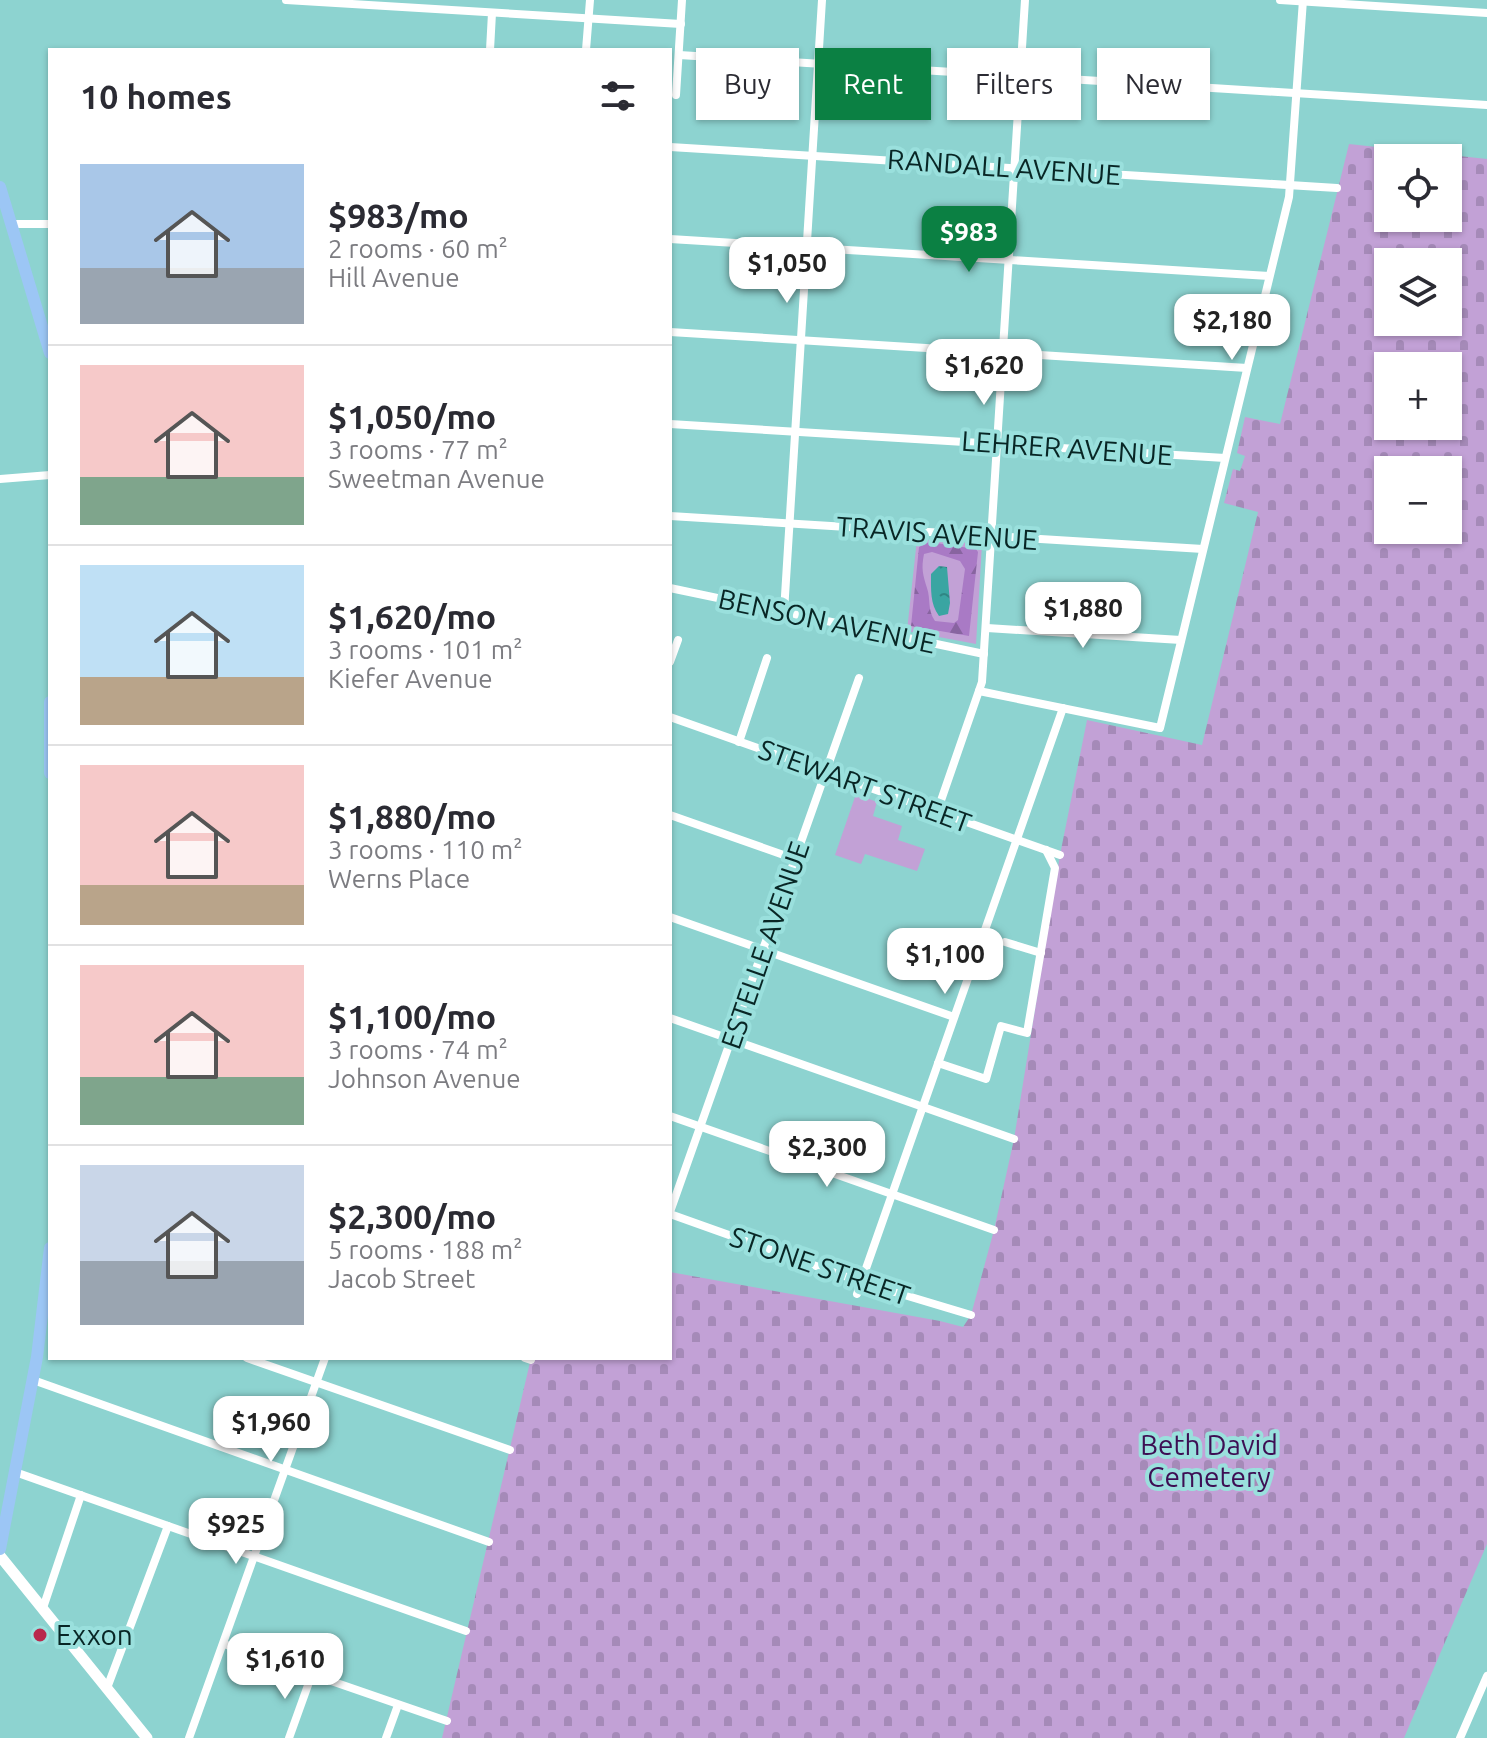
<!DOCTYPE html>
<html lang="en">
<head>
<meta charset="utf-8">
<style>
	:root { --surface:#fff; --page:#f7f7f7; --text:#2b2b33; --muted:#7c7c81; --line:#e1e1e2; --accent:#0b8043 }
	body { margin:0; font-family:Ubuntu,sans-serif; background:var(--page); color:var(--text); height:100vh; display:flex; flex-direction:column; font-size:30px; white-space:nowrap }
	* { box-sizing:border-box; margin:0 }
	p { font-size:26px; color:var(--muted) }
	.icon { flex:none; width:44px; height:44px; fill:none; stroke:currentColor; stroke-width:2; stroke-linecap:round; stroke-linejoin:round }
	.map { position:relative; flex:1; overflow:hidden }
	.drawer { position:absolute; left:48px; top:48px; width:624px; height:1312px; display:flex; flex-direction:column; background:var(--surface); border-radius:0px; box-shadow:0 2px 6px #0004 }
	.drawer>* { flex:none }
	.banner { position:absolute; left:696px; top:48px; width:670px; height:72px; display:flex; gap:16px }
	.tools { position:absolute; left:1374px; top:144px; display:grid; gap:16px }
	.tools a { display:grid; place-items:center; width:88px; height:88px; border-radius:0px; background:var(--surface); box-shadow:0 2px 6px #0004; font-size:40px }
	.price { position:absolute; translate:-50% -68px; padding:0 18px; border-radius:16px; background:#fff; color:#222; font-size:26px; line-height:52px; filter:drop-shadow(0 2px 4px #0008) }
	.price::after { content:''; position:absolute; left:50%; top:48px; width:24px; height:18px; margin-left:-12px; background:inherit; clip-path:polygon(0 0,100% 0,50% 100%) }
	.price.current { background:var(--accent); color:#fff }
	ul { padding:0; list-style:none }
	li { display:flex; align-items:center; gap:24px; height:200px; padding:0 32px }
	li+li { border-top:2px solid var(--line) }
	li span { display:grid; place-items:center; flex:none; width:224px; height:160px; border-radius:0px; color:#555 }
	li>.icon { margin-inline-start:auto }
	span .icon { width:96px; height:96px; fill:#fffc; stroke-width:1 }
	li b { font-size:34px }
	h2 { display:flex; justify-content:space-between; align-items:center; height:96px; padding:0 32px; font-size:34px }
	.tag { padding:0 28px; border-radius:0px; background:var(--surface); box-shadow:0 2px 6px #0004; font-size:28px; line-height:72px }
	.tag.current { background:var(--accent); color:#fff }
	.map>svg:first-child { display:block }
	.grass { fill:#c2a1d6 }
	.forest { fill:url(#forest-firs); fill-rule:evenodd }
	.cemetery { fill:url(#cemetery-stones); fill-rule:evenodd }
	.water { fill:url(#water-ripples) }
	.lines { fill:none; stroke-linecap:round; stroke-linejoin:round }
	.street { stroke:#fff; stroke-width:8 }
	.secondary { stroke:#fff; stroke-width:11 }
	.primary { stroke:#9cc6f5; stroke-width:12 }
	.poi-dot { fill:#b9284c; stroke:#9ae0dd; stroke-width:3 }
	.labels { text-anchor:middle; stroke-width:8; stroke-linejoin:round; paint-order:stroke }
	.street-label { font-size:28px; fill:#082625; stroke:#9ae0dd }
	.park-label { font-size:28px; fill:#3d0e53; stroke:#9ae0dd }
	.poi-label { font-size:28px; fill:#082625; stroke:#9ae0dd; text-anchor:start }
</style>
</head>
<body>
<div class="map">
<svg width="1487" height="1738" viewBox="0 0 1487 1738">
	<defs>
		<pattern id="forest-firs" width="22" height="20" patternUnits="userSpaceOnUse" patternTransform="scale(2)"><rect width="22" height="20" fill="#a97ac5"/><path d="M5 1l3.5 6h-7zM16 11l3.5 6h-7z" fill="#8864a0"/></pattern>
		<pattern id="cemetery-stones" width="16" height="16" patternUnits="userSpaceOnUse" patternTransform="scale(2)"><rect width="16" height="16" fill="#c2a1d6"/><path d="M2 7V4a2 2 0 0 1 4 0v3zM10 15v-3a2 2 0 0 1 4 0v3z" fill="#a58ab8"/></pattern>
		<pattern id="water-ripples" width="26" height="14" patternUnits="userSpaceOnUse" patternTransform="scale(2)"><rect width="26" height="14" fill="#3aa5a2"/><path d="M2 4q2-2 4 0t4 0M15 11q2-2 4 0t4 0" fill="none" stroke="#2f8684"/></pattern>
	</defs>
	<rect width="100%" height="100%" fill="#8dd3d0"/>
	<g class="grass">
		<path d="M917,539L982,544L976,644L907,631Z"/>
		<path d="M856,794L877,802L873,816L902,826L898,840L925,849L917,871L865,854L861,864L835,855Z"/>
	</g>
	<path class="forest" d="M929,542L976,549L978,552L969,636L911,626L919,547ZM932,552L960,561L965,569L958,620L954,623L935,621C927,609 931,600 927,588C923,575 921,569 924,554Z"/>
	<path class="cemetery" d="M1349,144L1487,159V1544L1404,1738H442L531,1358H670V1272L940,1321L963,1327L971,1315L994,1230L1014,1139L1060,855L1087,720L1202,745L1258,512L1224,503L1233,469L1240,471L1245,456L1237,453L1245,417L1280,424ZM1388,158H1448V218H1388ZM1388,262H1448V322H1388ZM1388,366H1448V426H1388ZM1388,470H1448V530H1388Z"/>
	<path class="water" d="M939,566L947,567L950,603L948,614L939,616C930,604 931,589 931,574Z"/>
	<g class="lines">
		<g class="street">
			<path d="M286,0L681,24"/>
			<path d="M1280,0L1487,13"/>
			<path d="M490,50L492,13"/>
			<path d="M586,50L590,0"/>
			<path d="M679,55L1487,105"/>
			<path d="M676,95L682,0"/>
			<path d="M670,147L1337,188"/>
			<path d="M12,224H50"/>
			<path d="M670,239L1269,276"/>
			<path d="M670,332L1247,368"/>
			<path d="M670,424L1225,458"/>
			<path d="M0,479L50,475"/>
			<path d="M670,516L1203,549"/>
			<path d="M670,588L984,654"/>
			<path d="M784,612L822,0"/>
			<path d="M987,628L1181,640"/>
			<path d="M670,662L678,640"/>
			<path d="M979,691L1160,728L1289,197L1303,0"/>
			<path d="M670,717L1060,855"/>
			<path d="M739,742L767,658"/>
			<path d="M937,812L982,682L1025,0"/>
			<path d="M670,815L795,859"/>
			<path d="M670,917L954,1017"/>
			<path d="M1005,942L1041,953"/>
			<path d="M670,1018L1014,1139"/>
			<path d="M938,1063L986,1079L1001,1026L1027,1033L1055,868L1046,850"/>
			<path d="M670,1116L994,1230"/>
			<path d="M670,1212L859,678"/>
			<path d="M670,1214L861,1282L971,1315"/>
			<path d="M857,1294L1063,708"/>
			<path d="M247,1358L510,1450"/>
			<path d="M525,1358L531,1360"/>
			<path d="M33,1380L489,1542"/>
			<path d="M15,1472L466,1631"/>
			<path d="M43,1608L81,1495"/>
			<path d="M224,1644L447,1721"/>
			<path d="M107,1688L168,1526"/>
			<path d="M189,1738L325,1358"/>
			<path d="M289,1738L312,1674"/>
			<path d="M386,1738L398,1705"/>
			<path d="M1460,1738L1487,1676"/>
		</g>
		<path class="secondary" d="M0,1556L147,1738"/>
		<g class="primary">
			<path d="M0,187L50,353"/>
			<path d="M50,702V773"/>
			<path d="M0,1549L37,1357L50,1248"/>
		</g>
	</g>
	<circle class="poi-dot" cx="40" cy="1635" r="8"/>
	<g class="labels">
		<g class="street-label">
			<text transform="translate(1004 167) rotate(4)" y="10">RANDALL AVENUE</text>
			<text transform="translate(1067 448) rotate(4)" y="10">LEHRER AVENUE</text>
			<text transform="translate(937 533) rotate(4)" y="10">TRAVIS AVENUE</text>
			<text transform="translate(827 621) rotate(12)" y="10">BENSON AVENUE</text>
			<text transform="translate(865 786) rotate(20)" y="10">STEWART STREET</text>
			<text transform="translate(765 945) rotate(-71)" y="10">ESTELLE AVENUE</text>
			<text transform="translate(820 1266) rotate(19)" y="10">STONE STREET</text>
		</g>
		<g class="park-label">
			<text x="1209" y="1455">Beth David<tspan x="1209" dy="32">Cemetery</tspan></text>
		</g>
		<g class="poi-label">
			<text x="56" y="1645">Exxon</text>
		</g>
	</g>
</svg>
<div class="tools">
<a><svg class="icon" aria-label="locate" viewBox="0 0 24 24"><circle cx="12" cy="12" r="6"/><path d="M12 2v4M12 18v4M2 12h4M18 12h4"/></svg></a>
<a><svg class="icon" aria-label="layers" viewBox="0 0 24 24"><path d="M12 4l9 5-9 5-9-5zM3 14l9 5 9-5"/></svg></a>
<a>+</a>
<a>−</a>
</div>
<b class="price current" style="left:969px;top:274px">$983</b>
<b class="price" style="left:787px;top:305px">$1,050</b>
<b class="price" style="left:1232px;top:362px">$2,180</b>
<b class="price" style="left:984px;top:407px">$1,620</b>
<b class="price" style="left:1083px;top:650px">$1,880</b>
<b class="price" style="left:945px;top:996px">$1,100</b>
<b class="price" style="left:827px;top:1189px">$2,300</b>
<b class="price" style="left:271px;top:1464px">$1,960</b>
<b class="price" style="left:236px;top:1566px">$925</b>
<b class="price" style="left:285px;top:1701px">$1,610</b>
<div class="banner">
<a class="tag">Buy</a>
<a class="tag current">Rent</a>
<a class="tag">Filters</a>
<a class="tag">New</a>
</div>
<section class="drawer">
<h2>10 homes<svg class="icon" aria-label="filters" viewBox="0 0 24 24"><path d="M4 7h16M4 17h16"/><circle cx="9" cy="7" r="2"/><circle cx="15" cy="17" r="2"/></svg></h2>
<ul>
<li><span style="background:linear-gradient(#a9c7e8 65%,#9aa5b1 0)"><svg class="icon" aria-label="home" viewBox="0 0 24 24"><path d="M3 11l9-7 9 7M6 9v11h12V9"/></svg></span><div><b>$983/mo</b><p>2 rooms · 60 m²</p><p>Hill Avenue</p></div></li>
<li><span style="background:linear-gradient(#f6c9c9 70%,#7fa58c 0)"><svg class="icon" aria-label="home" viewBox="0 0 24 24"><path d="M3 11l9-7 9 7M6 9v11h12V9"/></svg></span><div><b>$1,050/mo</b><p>3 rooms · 77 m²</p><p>Sweetman Avenue</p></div></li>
<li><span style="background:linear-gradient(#bfe0f5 70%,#b9a48a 0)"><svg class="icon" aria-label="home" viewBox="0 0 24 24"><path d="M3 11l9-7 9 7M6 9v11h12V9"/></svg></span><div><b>$1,620/mo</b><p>3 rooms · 101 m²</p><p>Kiefer Avenue</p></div></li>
<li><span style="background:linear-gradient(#f6c9c9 75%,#b9a48a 0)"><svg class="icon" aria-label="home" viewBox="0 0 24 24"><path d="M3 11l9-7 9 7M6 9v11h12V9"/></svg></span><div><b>$1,880/mo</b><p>3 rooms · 110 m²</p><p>Werns Place</p></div></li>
<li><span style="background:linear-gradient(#f6c9c9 70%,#7fa58c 0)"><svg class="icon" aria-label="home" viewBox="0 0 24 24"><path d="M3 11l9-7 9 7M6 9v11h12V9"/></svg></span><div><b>$1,100/mo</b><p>3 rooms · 74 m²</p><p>Johnson Avenue</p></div></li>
<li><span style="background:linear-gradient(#c9d6e8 60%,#9aa5b1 0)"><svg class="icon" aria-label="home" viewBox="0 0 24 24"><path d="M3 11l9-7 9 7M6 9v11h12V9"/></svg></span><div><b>$2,300/mo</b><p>5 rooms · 188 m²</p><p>Jacob Street</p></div></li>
</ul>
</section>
</div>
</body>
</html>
